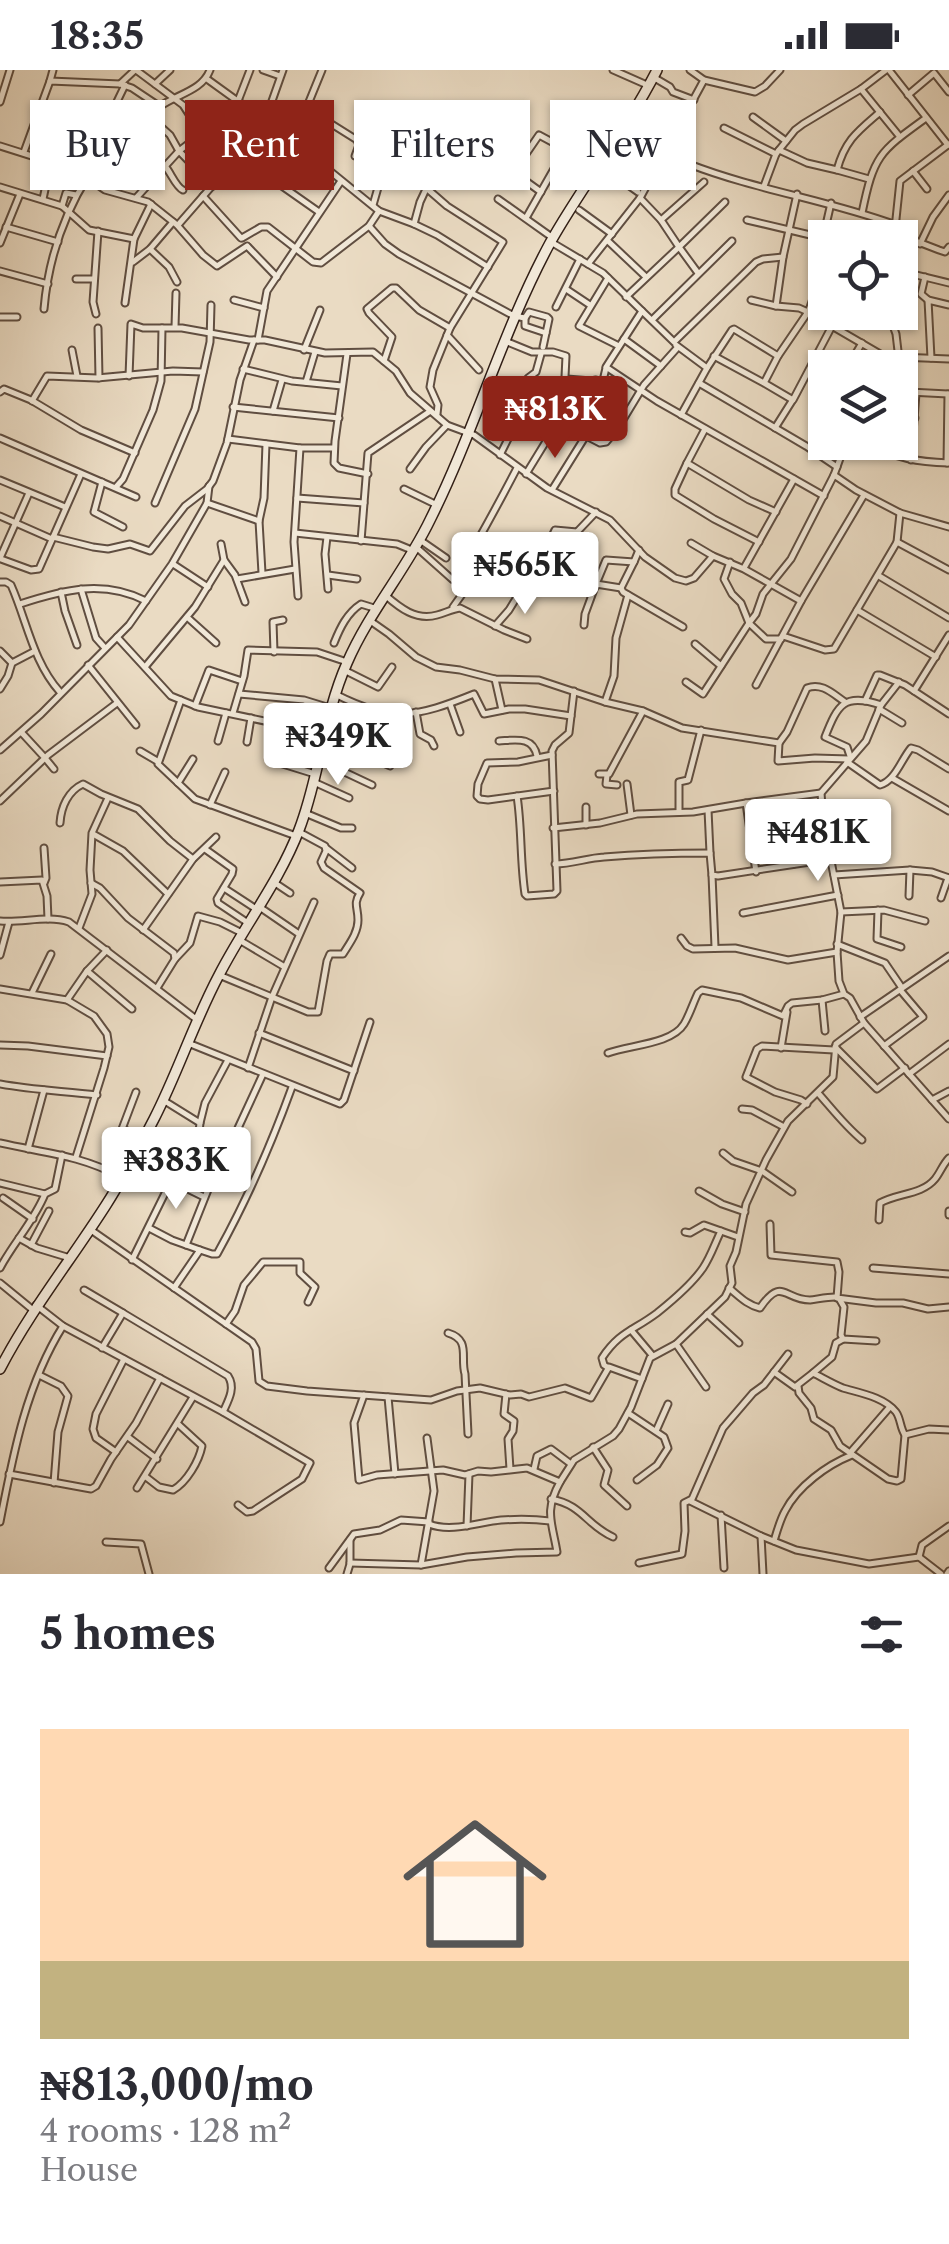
<!DOCTYPE html>
<html lang="en">
<head>
<meta charset="utf-8">
<style>
	:root { --surface:#fff; --page:#f2f2f3; --text:#2b2b33; --muted:#7c7c81; --accent:#8f2418 }
	body { margin:0; font-family:"Libre Caslon Text",serif; background:var(--page); color:var(--text); height:100vh; display:flex; flex-direction:column; font-size:38px; white-space:nowrap }
	* { box-sizing:border-box; margin:0 }
	p { font-size:32px; color:var(--muted) }
	.icon { flex:none; width:55px; height:55px; fill:none; stroke:currentColor; stroke-width:2; stroke-linecap:round; stroke-linejoin:round }
	.map { position:relative; height:1504px; overflow:hidden }
	.sheet { display:flex; flex-direction:column; background:var(--surface); flex:1 }
	.sheet>* { flex:none }
	.hud { position:absolute; left:30px; top:30px; width:890px; height:90px; display:flex; gap:20px }
	.tools { position:absolute; left:808px; top:150px; display:grid; gap:20px }
	.tools a { display:grid; place-items:center; width:110px; height:110px; border-radius:0px; background:var(--surface); box-shadow:0 2px 8px #0004; font-size:50px }
	.price { position:absolute; translate:-50% -85px; padding:0 22px; border-radius:10px; background:#fff; color:#222; font-size:32px; line-height:65px; filter:drop-shadow(0 2px 5px #0008) }
	.price::after { content:''; position:absolute; left:50%; top:60px; width:30px; height:22px; margin-left:-15px; background:inherit; clip-path:polygon(0 0,100% 0,50% 100%) }
	.price.on { background:var(--accent); color:#fff }
	ul { padding:0; list-style:none }
	li { display:grid; align-content:center; gap:20px; height:530px; padding:0 40px }
	li span { display:grid; place-items:center; height:310px; border-radius:0px; color:#555 }
	li>.icon { margin-inline-start:auto }
	span .icon { width:180px; height:180px; fill:#fffc; stroke-width:1 }
	li b { font-size:42px }
	h2 { display:flex; justify-content:space-between; align-items:center; height:120px; padding:0 40px; font-size:42px }
	.tag { padding:0 35px; border-radius:0px; background:var(--surface); box-shadow:0 2px 8px #0004; font-size:35px; line-height:90px }
	.tag.on { background:var(--accent); color:#fff }
	.status { display:flex; justify-content:space-between; align-items:center; height:70px; padding:0 50px; background:var(--surface); direction:ltr }
	.status svg { height:28px; fill:currentColor }
	.map>svg:first-child { display:block }
	.lines { fill:none; stroke-linecap:round; stroke-linejoin:round }
	.street-casing { stroke:#604e41; stroke-width:9 }
	.secondary-casing { stroke:#321f16; stroke-width:12 }
	.street { stroke:#f1e8d8; stroke-width:5 }
	.secondary { stroke:#f1e8d8; stroke-width:9 }
</style>
</head>
<body>
<div class="status"><b>18:35</b><svg viewBox="0 0 49 12"><path d="M0 12V9h3v3zM5 12V6h3v6zM10 12V3h3v9zM15 12V0h3v12zM26 1h20v11H26zM47 4h2v5h-2z"/></svg></div>
<div class="map">
<svg width="949" height="1504" viewBox="0 0 949 1504">
	<rect width="100%" height="100%" fill="#eadbc3"/>
	<filter id="stains"><feTurbulence type="fractalNoise" baseFrequency=".002" numOctaves="4"/><feColorMatrix values="0 0 0 0 .2 0 0 0 0 .09 0 0 0 0 .02 0 0 0 .5 -.17"/></filter>
	<radialGradient id="worn" r=".72"><stop offset=".6" stop-color="#630" stop-opacity="0"/><stop offset="1" stop-color="#630" stop-opacity=".3"/></radialGradient>
	<g class="lines">
		<defs>
			<g id="street">
				<path d="M136,0L183,35L196,55L232,75L262,102L319,142"/>
				<path d="M263,0L280,6"/>
				<path d="M613,0L647,15"/>
				<path d="M690,0L704,10L755,22L765,16L780,0"/>
				<path d="M889,0L948,75"/>
				<path d="M653,7L670,17L673,22L694,30"/>
				<path d="M207,9L293,71L379,141L414,154L437,165L488,197"/>
				<path d="M50,11L53,0"/>
				<path d="M120,14L135,0"/>
				<path d="M155,14L170,0"/>
				<path d="M861,19L900,67"/>
				<path d="M908,25L934,3L949,22"/>
				<path d="M238,31L250,0"/>
				<path d="M0,32L10,0"/>
				<path d="M306,38L357,70L359,75L355,86"/>
				<path d="M267,45L283,0"/>
				<path d="M149,46L170,65L179,81L213,116"/>
				<path d="M753,47L786,71"/>
				<path d="M37,48L128,78"/>
				<path d="M724,58L776,84L779,80L807,93L837,100"/>
				<path d="M99,69L125,15"/>
				<path d="M293,71L322,0"/>
				<path d="M232,75L254,46"/>
				<path d="M0,76L76,100L105,120L148,132L177,155L203,185L217,196L247,176"/>
				<path d="M779,80L795,60L803,54L861,19L886,0"/>
				<path d="M24,82L50,11L120,14L132,18L159,36"/>
				<path d="M600,95L638,122"/>
				<path d="M165,96C171,103 176,117 183,120"/>
				<path d="M913,101L927,119"/>
				<path d="M381,107L416,109L447,136L503,172L450,258L433,300L430,317L438,335L437,344"/>
				<path d="M869,109L837,100C845,70 858,61 880,42"/>
				<path d="M704,112L661,150L679,177L725,132"/>
				<path d="M100,113C122,91 136,53 159,37C177,24 202,21 210,0"/>
				<path d="M764,116L776,84"/>
				<path d="M0,117L62,136L89,160L134,169"/>
				<path d="M541,122L516,104L515,100L539,65L565,79"/>
				<path d="M203,126L241,168"/>
				<path d="M136,128L179,81L205,61"/>
				<path d="M43,129L51,91"/>
				<path d="M498,129L553,168"/>
				<path d="M373,135L381,107V90L387,72"/>
				<path d="M62,136L66,123L76,125"/>
				<path d="M579,140L612,164"/>
				<path d="M862,143C874,85 879,82 926,48"/>
				<path d="M526,148L588,39C622,57 654,80 689,94C756,120 828,130 896,155"/>
				<path d="M661,150L640,128L704,10"/>
				<path d="M747,150L823,168L831,133"/>
				<path d="M414,154L420,132L427,117"/>
				<path d="M178,155L225,101L221,77L222,72"/>
				<path d="M369,156L385,174L399,184L514,246L525,248L529,242L547,247L549,249L543,277"/>
				<path d="M6,157L58,172"/>
				<path d="M895,163L939,180L945,182L949,177"/>
				<path d="M242,168L261,157H268L313,192L321,193L369,156L379,141"/>
				<path d="M894,168L900,111L949,74"/>
				<path d="M608,171L646,207"/>
				<path d="M551,172L603,203L642,241"/>
				<path d="M0,173L20,124"/>
				<path d="M920,174L933,147L949,125"/>
				<path d="M248,177L277,207"/>
				<path d="M150,179L169,197L177,212"/>
				<path d="M783,187L763,189L756,192L674,272L642,241L606,297L657,331L824,426"/>
				<path d="M133,192L150,179L173,152"/>
				<path d="M588,194L640,128"/>
				<path d="M0,201L48,214"/>
				<path d="M900,201L949,213"/>
				<path d="M925,207L921,224L928,230"/>
				<path d="M608,208L579,256L619,276"/>
				<path d="M76,209H93"/>
				<path d="M566,219L590,235"/>
				<path d="M626,227L679,177L698,203"/>
				<path d="M234,230L264,238"/>
				<path d="M751,230L776,236L783,187L797,124"/>
				<path d="M813,232H825"/>
				<path d="M125,233L134,169L151,134"/>
				<path d="M776,236L799,238L808,242C818,221 818,191 823,168H825"/>
				<path d="M556,237L580,189"/>
				<path d="M44,239C48,192 63,146 88,106"/>
				<path d="M888,242L896,264L900,298"/>
				<path d="M96,244L93,232L98,161"/>
				<path d="M0,247H17"/>
				<path d="M525,248V256L546,263"/>
				<path d="M652,250L732,171"/>
				<path d="M832,256L892,291L899,287L949,289"/>
				<path d="M175,257L176,223"/>
				<path d="M98,258L99,308"/>
				<path d="M447,265L479,300"/>
				<path d="M624,269L661,296"/>
				<path d="M258,270L267,221L341,111"/>
				<path d="M505,271L532,282H553L566,286L565,307L567,309L591,311L596,310L603,312"/>
				<path d="M676,275L707,298"/>
				<path d="M72,280L77,306"/>
				<path d="M304,280L320,240"/>
				<path d="M347,284L335,371L334,393L339,398L368,404"/>
				<path d="M714,286L764,313L778,286L808,242L832,256L793,330L764,313"/>
				<path d="M931,288L928,230L949,235"/>
				<path d="M384,291L392,267L369,243L367,239L392,218H396L419,240L450,258"/>
				<path d="M606,298L596,340L619,357"/>
				<path d="M847,298L862,273"/>
				<path d="M243,299L292,311L342,316"/>
				<path d="M900,302L901,314L909,322L948,324"/>
				<path d="M129,306L131,254L143,258H182L249,270H265L325,283L373,282L396,301L410,323L447,355L474,365L547,418L610,450L645,487L675,508L686,511L694,508L713,486L744,499L801,531"/>
				<path d="M489,311L523,318L528,308L536,302L541,284"/>
				<path d="M306,312L315,282"/>
				<path d="M699,313L806,376L837,397"/>
				<path d="M0,322L4,319L31,330L81,360L135,383"/>
				<path d="M32,331L47,306L97,308L173,301L203,302"/>
				<path d="M233,337L339,348"/>
				<path d="M273,341L282,310"/>
				<path d="M681,345L707,298L732,260L734,259L778,286"/>
				<path d="M900,347L915,348"/>
				<path d="M775,358L792,331"/>
				<path d="M705,359L687,393L749,430L776,442"/>
				<path d="M0,368L136,427"/>
				<path d="M228,369L300,378H334"/>
				<path d="M869,372C894,389 920,392 949,393"/>
				<path d="M500,385L527,331"/>
				<path d="M911,390L916,323"/>
				<path d="M687,393L675,419V425L714,449L759,472"/>
				<path d="M947,393L948,324"/>
				<path d="M517,398C504,423 491,447 477,472L490,486L526,513L539,494L555,460L577,462L596,442"/>
				<path d="M410,399L426,377L447,355"/>
				<path d="M526,404L556,355L567,356L600,373L606,372L618,358L644,315L678,277"/>
				<path d="M834,405L856,420L900,443L949,457"/>
				<path d="M0,410L65,437"/>
				<path d="M102,412L94,442L123,457"/>
				<path d="M116,417L123,409L153,340L161,311L162,258"/>
				<path d="M404,419L437,435"/>
				<path d="M552,420L585,367"/>
				<path d="M297,428L364,433"/>
				<path d="M155,433L195,339L210,272L211,235"/>
				<path d="M207,433L259,451"/>
				<path d="M0,446L52,469"/>
				<path d="M295,463L397,474L414,481"/>
				<path d="M53,467L93,477L108,479L130,474L150,481L185,436L207,419L213,411L227,373L240,310L254,270"/>
				<path d="M327,467L325,484L328,519"/>
				<path d="M420,470L446,488"/>
				<path d="M361,471L368,383L429,342"/>
				<path d="M897,472L949,500"/>
				<path d="M691,473L713,486"/>
				<path d="M221,474L224,490L235,505L245,532"/>
				<path d="M416,477L453,510"/>
				<path d="M0,488L29,423"/>
				<path d="M1,489L31,500L39,499L81,404"/>
				<path d="M634,492L621,518L623,522L683,557"/>
				<path d="M730,492L724,509L732,524L741,533L749,553"/>
				<path d="M173,494L208,517"/>
				<path d="M744,498L794,409"/>
				<path d="M262,503L259,451L264,428L266,374"/>
				<path d="M328,505L357,509"/>
				<path d="M879,506L949,548"/>
				<path d="M237,509L295,499"/>
				<path d="M0,512H6L11,515C27,551 33,592 60,622"/>
				<path d="M596,514L606,490L634,492L639,480"/>
				<path d="M81,519L96,568L105,578"/>
				<path d="M61,522L65,541L77,575"/>
				<path d="M385,525C400,538 416,551 437,545C445,543 452,539 460,538L504,560L527,569"/>
				<path d="M298,526L294,472L300,378"/>
				<path d="M20,534C63,520 103,509 146,531"/>
				<path d="M453,537L473,509"/>
				<path d="M857,540L936,587"/>
				<path d="M187,547L216,573"/>
				<path d="M369,550L389,564L416,587L436,597L460,600L495,609L539,610L605,632L643,641L682,658L779,673L787,662L807,618C822,612 833,624 845,632"/>
				<path d="M749,553L756,544L763,524L791,489L834,405L846,372"/>
				<path d="M584,555L585,544L596,514L621,518"/>
				<path d="M495,556L509,540L525,514"/>
				<path d="M783,566L825,580L834,579L897,472L900,443"/>
				<path d="M117,567L171,626L198,637L312,661L390,696"/>
				<path d="M334,573C340,558 347,543 361,534L374,538"/>
				<path d="M695,574L721,596"/>
				<path d="M0,581L12,593"/>
				<path d="M274,582L273,552L283,550"/>
				<path d="M88,595L136,655"/>
				<path d="M145,597L195,537L224,490"/>
				<path d="M344,600L378,617L392,597"/>
				<path d="M495,609L502,640"/>
				<path d="M686,612L703,624L749,553L766,569H781"/>
				<path d="M899,612L881,635L866,671L821,723L823,750L841,842L837,882L839,911L844,924L850,928L864,953L949,1049"/>
				<path d="M756,615L801,531L864,425"/>
				<path d="M0,619L8,606L12,593L35,581"/>
				<path d="M914,621L949,565"/>
				<path d="M239,624L304,630L330,638"/>
				<path d="M335,624C392,653 417,647 474,624L484,644L509,639H525L571,646"/>
				<path d="M181,630L158,694L195,729L296,766"/>
				<path d="M865,631L877,605H880L905,615L949,644"/>
				<path d="M605,632L614,606L616,568L628,525"/>
				<path d="M450,634L460,662"/>
				<path d="M195,636L209,600L242,611"/>
				<path d="M879,639L902,653"/>
				<path d="M416,642L420,664L431,670L434,676"/>
				<path d="M233,643L244,606L248,580L317,582L347,592"/>
				<path d="M392,645L394,661"/>
				<path d="M218,671L226,643"/>
				<path d="M499,671C516,670 533,666 537,686"/>
				<path d="M247,672L251,648"/>
				<path d="M779,673L778,691L815,688L849,689"/>
				<path d="M0,680L41,644L129,555L172,494L207,433L209,416"/>
				<path d="M140,681L157,691"/>
				<path d="M361,685L384,644"/>
				<path d="M552,685L518,692L487,693L478,714L477,726L480,729L488,730L554,721"/>
				<path d="M850,686L847,677L825,667C838,634 844,623 881,635"/>
				<path d="M273,691L315,704"/>
				<path d="M321,691L372,715"/>
				<path d="M847,692L880,715C895,711 901,690 911,678L918,680L949,699"/>
				<path d="M54,699L45,688L48,685L117,633"/>
				<path d="M599,704H609L643,641"/>
				<path d="M607,705L606,714L617,715"/>
				<path d="M892,708L949,741"/>
				<path d="M178,713L193,689"/>
				<path d="M316,713L349,728"/>
				<path d="M627,714L631,745"/>
				<path d="M517,726C522,758 520,791 525,824L527,826L554,824L557,821L552,681L555,675L569,663L574,621"/>
				<path d="M782,729L794,794"/>
				<path d="M0,731L45,688L22,663"/>
				<path d="M210,735L225,702"/>
				<path d="M586,737V755"/>
				<path d="M708,740L710,783"/>
				<path d="M679,742V712L688,710L701,660"/>
				<path d="M305,743L341,758H352"/>
				<path d="M60,753C61,737 68,721 83,714L101,724L138,739L170,771L193,789"/>
				<path d="M553,758L600,753L637,744L693,742L746,733"/>
				<path d="M93,764L123,781L168,824"/>
				<path d="M44,778L46,808L44,813"/>
				<path d="M326,778L352,798"/>
				<path d="M205,779L233,799L232,804L217,829L218,833L248,853"/>
				<path d="M555,794C572,794 587,788 604,787C639,784 674,783 710,783L712,805L718,806L830,789"/>
				<path d="M910,800L932,802L949,808"/>
				<path d="M756,802L746,733L821,723"/>
				<path d="M712,805L715,877"/>
				<path d="M834,805L910,800L909,826"/>
				<path d="M0,812L42,810L47,826L48,849"/>
				<path d="M91,813L100,818L128,848L174,883L175,889L157,918"/>
				<path d="M275,813L290,823"/>
				<path d="M224,818L256,839"/>
				<path d="M941,828L948,808"/>
				<path d="M261,838L299,864"/>
				<path d="M878,840L877,869L901,877"/>
				<path d="M841,842L884,840L925,851"/>
				<path d="M743,843L838,825"/>
				<path d="M0,851C23,853 47,845 69,852L196,949"/>
				<path d="M79,858L92,824L90,800L92,763L108,728"/>
				<path d="M143,860L193,789L216,767"/>
				<path d="M681,868L687,876L693,879L735,878L788,890L837,882"/>
				<path d="M241,871L283,896"/>
				<path d="M837,874L885,893L902,918"/>
				<path d="M0,885L9,852"/>
				<path d="M175,889L190,873L198,846L220,852L242,863"/>
				<path d="M87,901L132,939"/>
				<path d="M219,905L308,942H318L327,891L330,884H343C349,874 358,863 358,850C358,837 353,834 360,823L324,798L321,792L326,781L325,776L299,762"/>
				<path d="M0,919L67,930L94,946L107,964L109,977L104,998L76,1087"/>
				<path d="M32,923L51,884"/>
				<path d="M67,930L87,901L107,880"/>
				<path d="M822,930L825,961"/>
				<path d="M860,947L949,886"/>
				<path d="M259,963L354,1001"/>
				<path d="M188,973L340,1034L344,1030L370,952"/>
				<path d="M0,975L28,976L107,986"/>
				<path d="M884,976L923,947L901,921"/>
				<path d="M835,977L877,1019L905,998"/>
				<path d="M781,978L787,942"/>
				<path d="M608,983C630,975 672,974 684,954C690,944 693,933 698,923L702,920L741,928L783,946L788,936L792,933L822,930L844,924"/>
				<path d="M248,998L272,927L314,832"/>
				<path d="M909,1004L949,974"/>
				<path d="M0,1014C32,1020 64,1021 97,1025"/>
				<path d="M136,1022L122,1059L144,1068"/>
				<path d="M818,1023C833,1040 845,1056 862,1070"/>
				<path d="M163,1030L200,1053C200,1066 189,1077 187,1089"/>
				<path d="M932,1030L949,1021"/>
				<path d="M807,1034L801,1030L775,1022L746,1007L757,979L762,976L834,980"/>
				<path d="M742,1039L752,1040L784,1057"/>
				<path d="M200,1053L205,1033L228,990"/>
				<path d="M233,1069L263,1004"/>
				<path d="M0,1073C44,1083 80,1085 121,1107"/>
				<path d="M28,1079L44,1020"/>
				<path d="M723,1083L733,1091L762,1101L792,1122"/>
				<path d="M130,1094L157,1104L204,1127"/>
				<path d="M0,1113L45,1124"/>
				<path d="M699,1121L722,1134L745,1142"/>
				<path d="M3,1128L33,1149"/>
				<path d="M949,1141V1145"/>
				<path d="M879,1150L880,1133C897,1123 922,1125 935,1109C940,1103 943,1094 949,1088"/>
				<path d="M770,1154L771,1185L837,1192L839,1202L837,1228L876,1233H903L928,1239L949,1237"/>
				<path d="M149,1158L172,1170L200,1180"/>
				<path d="M91,1160L252,1272L256,1279L259,1311L267,1316L307,1321L431,1330L457,1321L480,1318L510,1325L521,1324L529,1327L565,1318L591,1328L609,1297L642,1309"/>
				<path d="M685,1162L690,1163L704,1155L738,1167"/>
				<path d="M19,1168L37,1178L70,1188"/>
				<path d="M31,1175L49,1141"/>
				<path d="M186,1175L219,1092"/>
				<path d="M132,1190L171,1111"/>
				<path d="M0,1198C14,1172 34,1151 45,1124L55,1119L62,1085"/>
				<path d="M873,1198L949,1204"/>
				<path d="M0,1213L33,1240"/>
				<path d="M174,1218L200,1180L212,1184H217C247,1130 271,1075 292,1017"/>
				<path d="M729,1218C739,1226 747,1235 760,1238C782,1206 784,1230 810,1230C818,1229 827,1227 835,1227"/>
				<path d="M84,1220L123,1243"/>
				<path d="M840,1230L844,1237L841,1265L843,1269L876,1271"/>
				<path d="M36,1235L63,1256L223,1342L310,1393L302,1409L253,1441L247,1442L238,1435"/>
				<path d="M707,1244L739,1273"/>
				<path d="M226,1254L235,1241L244,1215L263,1192H300V1203L315,1217L308,1232"/>
				<path d="M631,1260L652,1285"/>
				<path d="M448,1263C471,1270 460,1287 465,1304L468,1364"/>
				<path d="M676,1274L706,1317"/>
				<path d="M102,1278L123,1243L228,1306C236,1318 228,1331 223,1342"/>
				<path d="M607,1297L604,1295L602,1288C619,1262 633,1261 657,1243C672,1231 692,1214 703,1198C711,1186 715,1173 721,1161"/>
				<path d="M774,1302L795,1317L813,1303C823,1308 833,1314 843,1318C860,1323 884,1327 896,1342C901,1349 900,1358 905,1365L901,1409L897,1411L888,1409L840,1376L831,1360L814,1349L811,1338L799,1323L798,1316"/>
				<path d="M813,1303L832,1287L836,1273L843,1269"/>
				<path d="M39,1305L61,1316L68,1326L58,1362L54,1413"/>
				<path d="M506,1324L504,1344L514,1351L513,1361L508,1369L510,1399"/>
				<path d="M364,1325L354,1353L359,1410L377,1405L443,1400L465,1405L478,1401L491,1402L527,1398L560,1412L574,1390L613,1366L619,1359L631,1337L650,1288L676,1274L725,1227L732,1213L730,1196L736,1182L746,1134L766,1090L788,1051L833,1007L836,974L864,953"/>
				<path d="M388,1327L395,1404"/>
				<path d="M628,1343L664,1367L668,1378L657,1395L637,1410"/>
				<path d="M656,1361L668,1334"/>
				<path d="M905,1365L929,1359L949,1360"/>
				<path d="M128,1367L157,1389"/>
				<path d="M593,1377L608,1400L604,1415L627,1436"/>
				<path d="M116,1382L96,1368L93,1359L96,1344L124,1289"/>
				<path d="M850,1383L889,1338"/>
				<path d="M534,1399L537,1386L551,1379L571,1394"/>
				<path d="M9,1404L91,1419L96,1416L111,1389L136,1353L160,1308"/>
				<path d="M146,1407L159,1417L173,1420C187,1412 199,1391 202,1376L178,1354"/>
				<path d="M137,1418L193,1327"/>
				<path d="M551,1429C583,1435 586,1455 613,1467"/>
				<path d="M690,1431L761,1466L796,1480L869,1494L919,1487L941,1504"/>
				<path d="M721,1445L724,1498"/>
				<path d="M0,1452C13,1385 26,1315 63,1256"/>
				<path d="M429,1454C451,1463 479,1452 501,1450C518,1449 534,1449 550,1451"/>
				<path d="M467,1456L469,1404"/>
				<path d="M761,1466L763,1504"/>
				<path d="M774,1471C777,1461 780,1450 785,1441C798,1416 827,1395 852,1385"/>
				<path d="M106,1472L141,1474L149,1504"/>
				<path d="M919,1487L922,1475L949,1456"/>
				<path d="M350,1493L421,1495L467,1487L516,1483L557,1482C552,1452 544,1441 560,1412"/>
				<path d="M639,1493L682,1484L685,1461L684,1433L692,1429L723,1358L753,1323L764,1315L788,1284"/>
				<path d="M421,1495L434,1421L427,1368"/>
				<path d="M329,1498L354,1464L380,1460L401,1450L429,1452"/>
				<path d="M347,1504L350,1494V1470"/>
				<path d="M947,1504L949,1501"/>
			</g>
			<path id="secondary" d="M0,1299C30,1241 71,1190 106,1135C124,1107 139,1078 154,1049C178,1002 194,952 219,905C244,856 279,812 299,760C320,706 323,647 347,593C369,542 406,500 430,450C475,360 502,262 550,173C583,114 626,61 657,0"/>
		</defs>
		<use href="#street" class="street-casing"/>
		<use href="#secondary" class="secondary-casing"/>
		<use href="#street" class="street"/>
		<use href="#secondary" class="secondary"/>
	</g>
	<rect width="100%" height="100%" filter="url(#stains)"/>
	<rect width="100%" height="100%" fill="url(#worn)"/>
</svg>
<div class="tools">
<a><svg class="icon" aria-label="locate" viewBox="0 0 24 24"><circle cx="12" cy="12" r="6"/><path d="M12 2v4M12 18v4M2 12h4M18 12h4"/></svg></a>
<a><svg class="icon" aria-label="layers" viewBox="0 0 24 24"><path d="M12 4l9 5-9 5-9-5zM3 14l9 5 9-5"/></svg></a>
</div>
<b class="price on" style="left:555px;top:391px">₦813K</b>
<b class="price" style="left:525px;top:547px">₦565K</b>
<b class="price" style="left:338px;top:718px">₦349K</b>
<b class="price" style="left:818px;top:814px">₦481K</b>
<b class="price" style="left:176px;top:1142px">₦383K</b>
<div class="hud">
<a class="tag">Buy</a>
<a class="tag on">Rent</a>
<a class="tag">Filters</a>
<a class="tag">New</a>
</div>
</div>
<section class="sheet">
<h2>5 homes<svg class="icon" aria-label="filters" viewBox="0 0 24 24"><path d="M4 7h16M4 17h16"/><circle cx="9" cy="7" r="2"/><circle cx="15" cy="17" r="2"/></svg></h2>
<ul>
<li><span style="background:linear-gradient(#ffd9b3 75%,#c2b280 0)"><svg class="icon" aria-label="home" viewBox="0 0 24 24"><path d="M3 11l9-7 9 7M6 9v11h12V9"/></svg></span><div><b>₦813,000/mo</b><p>4 rooms · 128 m²</p><p>House</p></div></li>
</ul>
</section>
</body>
</html>
